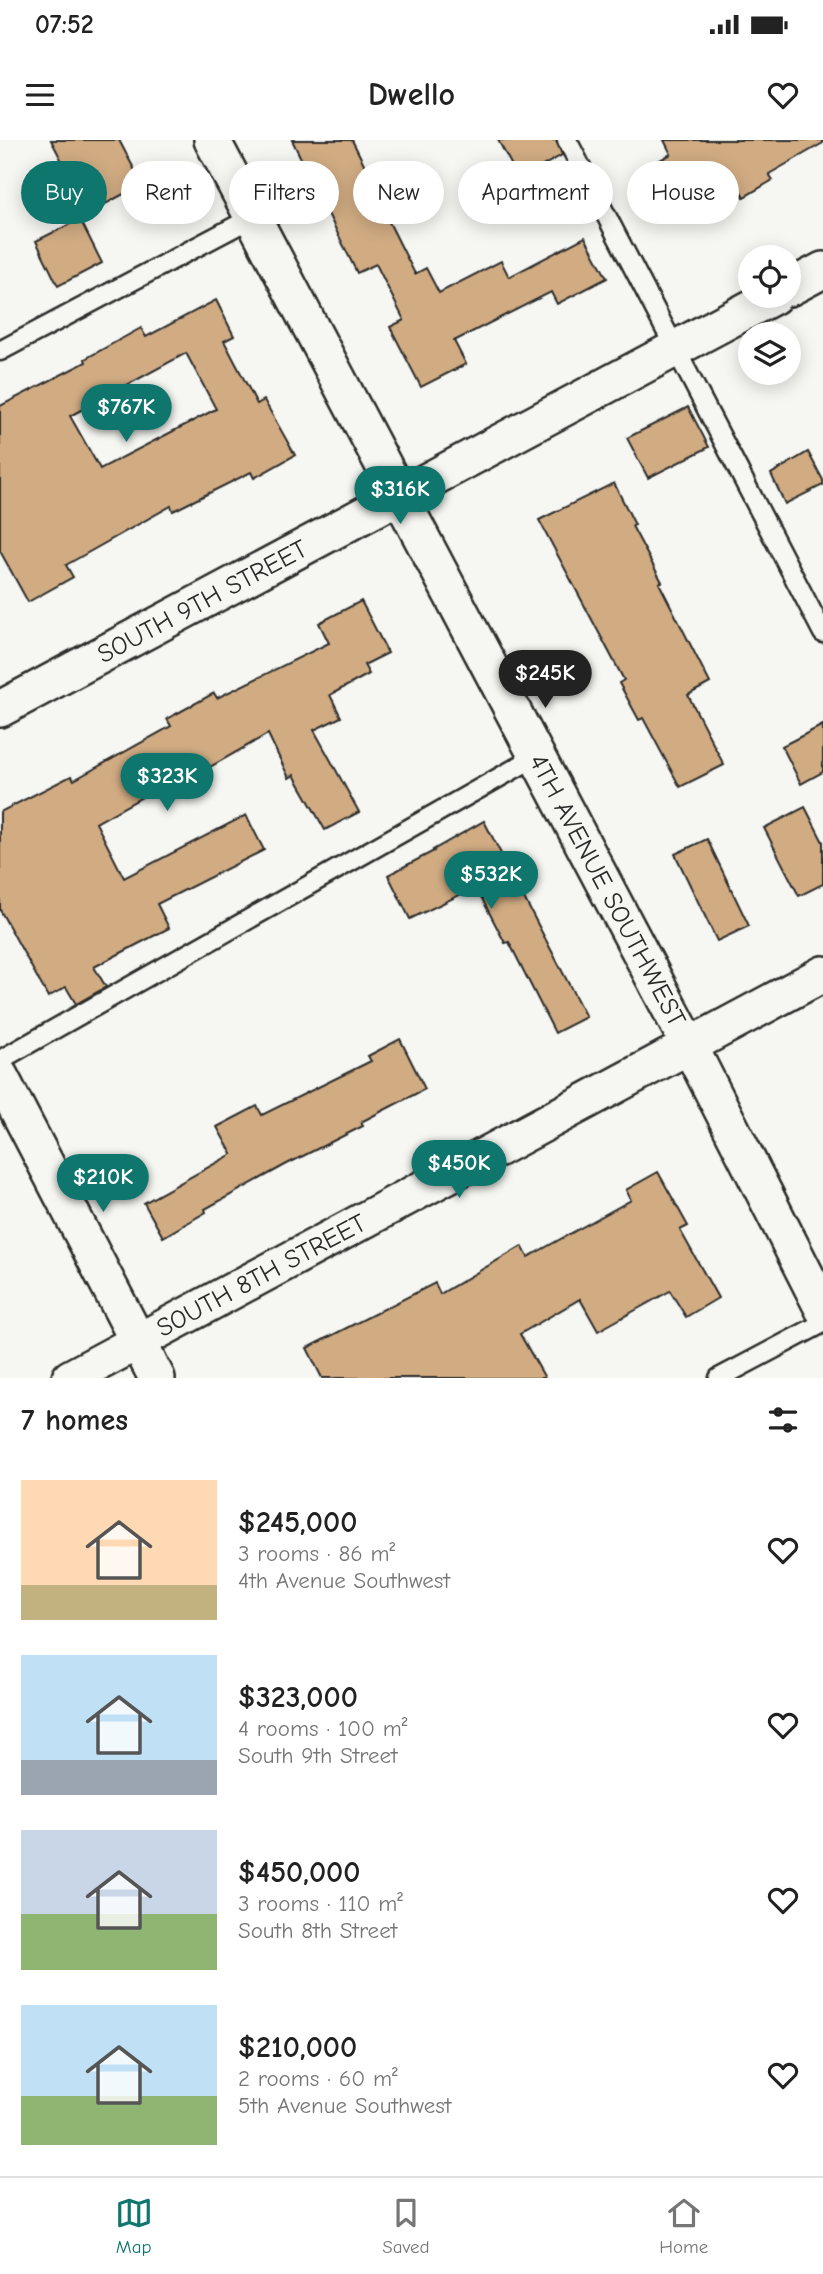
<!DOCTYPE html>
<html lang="en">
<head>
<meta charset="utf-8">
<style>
	:root { --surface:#fff; --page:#f6f6f6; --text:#222; --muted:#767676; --line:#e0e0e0; --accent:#0f766e }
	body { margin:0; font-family:"Comic Neue",sans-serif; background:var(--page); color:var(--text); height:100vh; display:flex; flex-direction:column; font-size:26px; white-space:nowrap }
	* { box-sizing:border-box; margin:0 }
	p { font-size:23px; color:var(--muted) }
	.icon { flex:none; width:38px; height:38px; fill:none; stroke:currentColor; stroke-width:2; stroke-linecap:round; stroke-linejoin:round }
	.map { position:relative; height:1238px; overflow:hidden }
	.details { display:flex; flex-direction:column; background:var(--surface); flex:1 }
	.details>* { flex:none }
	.top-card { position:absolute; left:21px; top:21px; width:782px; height:63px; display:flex; gap:14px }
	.controls { position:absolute; left:738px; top:105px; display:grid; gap:14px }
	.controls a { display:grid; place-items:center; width:63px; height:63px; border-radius:50%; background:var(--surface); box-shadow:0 4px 18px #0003; font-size:35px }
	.price { position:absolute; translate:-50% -60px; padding:0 16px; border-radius:24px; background:var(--accent); color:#fff; font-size:23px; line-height:46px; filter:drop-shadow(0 2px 4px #0008) }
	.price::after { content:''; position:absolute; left:50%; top:42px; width:21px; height:16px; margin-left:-10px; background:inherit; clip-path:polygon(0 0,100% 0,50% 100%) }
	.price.on { background:#222; color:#fff }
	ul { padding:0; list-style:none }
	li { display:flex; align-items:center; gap:21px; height:175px; padding:0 21px }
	li span { display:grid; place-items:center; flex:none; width:196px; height:140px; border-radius:0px; color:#555 }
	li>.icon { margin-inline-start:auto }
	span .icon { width:84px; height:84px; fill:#fffc; stroke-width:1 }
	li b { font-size:30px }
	h2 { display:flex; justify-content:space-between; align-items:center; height:84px; padding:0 21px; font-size:30px }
	.chip { padding:0 24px; border-radius:32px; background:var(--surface); box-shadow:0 4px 18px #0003; font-size:24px; line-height:63px }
	.chip.on { background:var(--accent); color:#fff }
	.status { display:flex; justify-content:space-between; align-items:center; height:49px; padding:0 35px; background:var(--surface); direction:ltr }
	.status svg { height:19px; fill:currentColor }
	header { display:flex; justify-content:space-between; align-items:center; height:91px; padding:0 21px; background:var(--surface); font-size:32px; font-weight:600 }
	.tab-bar { display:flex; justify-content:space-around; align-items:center; height:98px; border-top:2px solid var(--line); background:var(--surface); font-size:19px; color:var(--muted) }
	.tab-bar a { display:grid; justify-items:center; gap:4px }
	.tab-bar .on { color:var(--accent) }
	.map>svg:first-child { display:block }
	.building { fill:#d1ac83; stroke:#2b2b2b; stroke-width:2; fill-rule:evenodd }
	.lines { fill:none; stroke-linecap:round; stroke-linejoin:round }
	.service-casing { stroke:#2b2b2b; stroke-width:23 }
	.minor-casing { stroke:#2b2b2b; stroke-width:40 }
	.service { stroke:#f6f6f2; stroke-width:18 }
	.minor { stroke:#f6f6f2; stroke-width:35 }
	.labels { text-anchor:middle; stroke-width:7; stroke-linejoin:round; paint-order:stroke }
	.street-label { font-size:26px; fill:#2b2b2b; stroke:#f6f6f2 }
</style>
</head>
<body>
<div class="status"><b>07:52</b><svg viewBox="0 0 49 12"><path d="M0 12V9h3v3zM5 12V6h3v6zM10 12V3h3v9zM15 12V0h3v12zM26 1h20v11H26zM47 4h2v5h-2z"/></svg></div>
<header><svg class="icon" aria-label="menu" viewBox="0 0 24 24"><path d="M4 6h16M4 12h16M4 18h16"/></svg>Dwello<svg class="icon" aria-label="heart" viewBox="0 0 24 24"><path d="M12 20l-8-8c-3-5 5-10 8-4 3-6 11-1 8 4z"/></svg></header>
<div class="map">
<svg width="823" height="1238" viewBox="0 0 823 1238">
	<rect width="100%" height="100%" fill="#f6f6f2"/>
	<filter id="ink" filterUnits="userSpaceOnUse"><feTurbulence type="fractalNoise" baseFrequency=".0143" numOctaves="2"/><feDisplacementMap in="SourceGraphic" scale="14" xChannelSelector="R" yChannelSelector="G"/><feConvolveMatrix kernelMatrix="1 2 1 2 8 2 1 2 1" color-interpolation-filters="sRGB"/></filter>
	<g filter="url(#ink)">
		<g class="building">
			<path d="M51,0H119L142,44L89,73Z"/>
			<path d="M292,0H352L380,56L377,58L415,134L426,128L439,153L501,121L509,137L585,97L607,138L557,164L551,152L454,201L466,224L421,247L390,187L404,180L376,124L357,133Z"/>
			<path d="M498,0H556L562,15L519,39Z"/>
			<path d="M664,0H823V3L769,34L773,40L744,57L729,30L663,67L642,30L671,14Z"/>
			<path d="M80,79L102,123L58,146L36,101Z"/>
			<path d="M216,160L234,196L224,201L257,264L264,260L295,315L254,338L251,332L173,371L171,366L66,425L73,437L28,462L0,411V266L86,222L85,219L141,188L146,197ZM186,213L216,269L100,329L70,276Z"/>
			<path d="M688,267L709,307L648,338L627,298Z"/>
			<path d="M808,312L823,340V345L785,364L771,334Z"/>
			<path d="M614,343L635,385L632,386L662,442L659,443L710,543L688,555L724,625L680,647L643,578L639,580L619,543L624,540L539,380Z"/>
			<path d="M361,461L388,513L364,525L369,534L330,555L341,577L314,590L359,672L325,690L294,635L289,638L268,594L208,628L205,622L96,683L124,738L246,675L264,710L157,764L169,788L94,827L106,847L76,864L66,847L48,857L0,770V672L71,636L74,640L171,586L167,579L214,553L217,558L329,503L319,483Z"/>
			<path d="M823,585V632L801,644L782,606Z"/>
			<path d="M805,667L823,702V744L799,756L764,688Z"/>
			<path d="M484,681L586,877L555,893L509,802L505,803L476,747L410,779L388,735L434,711L433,710Z"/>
			<path d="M707,699L749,786L717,801L675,714Z"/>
			<path d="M400,899L425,949L361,982L363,986L287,1024L205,1069L206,1072L163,1097L144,1063L232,1014L217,987L257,966L262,975L371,921L368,916Z"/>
			<path d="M658,1032L688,1086L680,1090L718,1158L686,1177L670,1151L598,1191L580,1159L520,1194L545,1238H322L307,1208L435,1143L440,1154L522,1106L528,1117L631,1060L626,1050Z"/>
		</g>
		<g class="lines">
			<defs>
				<g id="service">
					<path d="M567,0L823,493"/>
					<path d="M0,211L253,77"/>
					<path d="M0,920L537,616"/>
					<path d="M719,1238L823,1183"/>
				</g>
				<g id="minor">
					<path d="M212,0L689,905L823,1169"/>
					<path d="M789,148L823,130"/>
					<path d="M0,569L774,156"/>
					<path d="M0,936L157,1238"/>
					<path d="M70,1238L823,834"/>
				</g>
			</defs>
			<use href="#service" class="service-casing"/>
			<use href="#minor" class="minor-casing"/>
			<use href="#service" class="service"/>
			<use href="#minor" class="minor"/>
		</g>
	</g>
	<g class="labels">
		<g class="street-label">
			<text transform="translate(202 461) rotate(-28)" y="9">SOUTH 9TH STREET</text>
			<text transform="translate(608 750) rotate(62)" y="9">4TH AVENUE SOUTHWEST</text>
			<text transform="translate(261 1135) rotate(-28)" y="9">SOUTH 8TH STREET</text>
		</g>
	</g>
</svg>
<div class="controls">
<a><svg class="icon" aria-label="locate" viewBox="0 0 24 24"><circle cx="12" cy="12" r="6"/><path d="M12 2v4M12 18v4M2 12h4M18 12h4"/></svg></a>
<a><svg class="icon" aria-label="layers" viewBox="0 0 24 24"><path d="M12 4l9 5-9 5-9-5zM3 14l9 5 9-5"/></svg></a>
</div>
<b class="price" style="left:126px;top:304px">$767K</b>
<b class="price" style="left:400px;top:386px">$316K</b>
<b class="price on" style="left:545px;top:570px">$245K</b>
<b class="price" style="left:167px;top:673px">$323K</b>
<b class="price" style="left:491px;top:771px">$532K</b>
<b class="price" style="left:459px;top:1060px">$450K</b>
<b class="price" style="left:103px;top:1074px">$210K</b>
<div class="top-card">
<a class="chip on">Buy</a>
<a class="chip">Rent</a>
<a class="chip">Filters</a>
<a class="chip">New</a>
<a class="chip">Apartment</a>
<a class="chip">House</a>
</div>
</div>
<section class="details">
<h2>7 homes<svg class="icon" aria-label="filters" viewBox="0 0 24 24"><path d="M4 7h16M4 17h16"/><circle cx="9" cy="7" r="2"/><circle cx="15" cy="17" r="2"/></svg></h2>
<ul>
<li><span style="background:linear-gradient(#ffd9b3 75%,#c2b280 0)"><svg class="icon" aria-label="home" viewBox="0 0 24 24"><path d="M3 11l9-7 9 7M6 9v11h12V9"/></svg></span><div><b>$245,000</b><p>3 rooms · 86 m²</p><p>4th Avenue Southwest</p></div><svg class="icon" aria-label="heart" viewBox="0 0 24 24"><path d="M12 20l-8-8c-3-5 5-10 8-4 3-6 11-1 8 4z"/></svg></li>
<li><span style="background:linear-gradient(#bfe0f5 75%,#9aa5b1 0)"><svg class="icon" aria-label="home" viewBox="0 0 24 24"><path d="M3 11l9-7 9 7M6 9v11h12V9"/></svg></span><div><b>$323,000</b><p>4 rooms · 100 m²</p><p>South 9th Street</p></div><svg class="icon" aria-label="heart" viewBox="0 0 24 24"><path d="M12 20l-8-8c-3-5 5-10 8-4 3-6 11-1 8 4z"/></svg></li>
<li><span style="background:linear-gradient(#c9d6e8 60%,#8fb573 0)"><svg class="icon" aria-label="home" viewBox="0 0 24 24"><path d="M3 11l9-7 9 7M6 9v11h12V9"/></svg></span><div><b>$450,000</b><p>3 rooms · 110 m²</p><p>South 8th Street</p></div><svg class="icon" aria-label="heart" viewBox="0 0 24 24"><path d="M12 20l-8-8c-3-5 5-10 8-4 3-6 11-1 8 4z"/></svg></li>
<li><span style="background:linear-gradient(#bfe0f5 65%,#8fb573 0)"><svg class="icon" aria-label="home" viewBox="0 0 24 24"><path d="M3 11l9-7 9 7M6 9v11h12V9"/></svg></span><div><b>$210,000</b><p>2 rooms · 60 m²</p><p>5th Avenue Southwest</p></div><svg class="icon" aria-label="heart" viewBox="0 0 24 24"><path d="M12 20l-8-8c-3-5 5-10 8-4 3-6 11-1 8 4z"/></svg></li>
</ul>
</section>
<nav class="tab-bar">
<a class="on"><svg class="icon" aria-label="map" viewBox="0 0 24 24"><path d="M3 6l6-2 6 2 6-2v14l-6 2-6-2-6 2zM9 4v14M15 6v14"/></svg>Map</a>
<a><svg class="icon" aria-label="saved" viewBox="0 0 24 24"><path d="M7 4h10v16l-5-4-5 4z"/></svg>Saved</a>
<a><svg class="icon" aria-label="home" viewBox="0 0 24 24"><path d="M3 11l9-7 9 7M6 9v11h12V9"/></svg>Home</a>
</nav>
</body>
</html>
